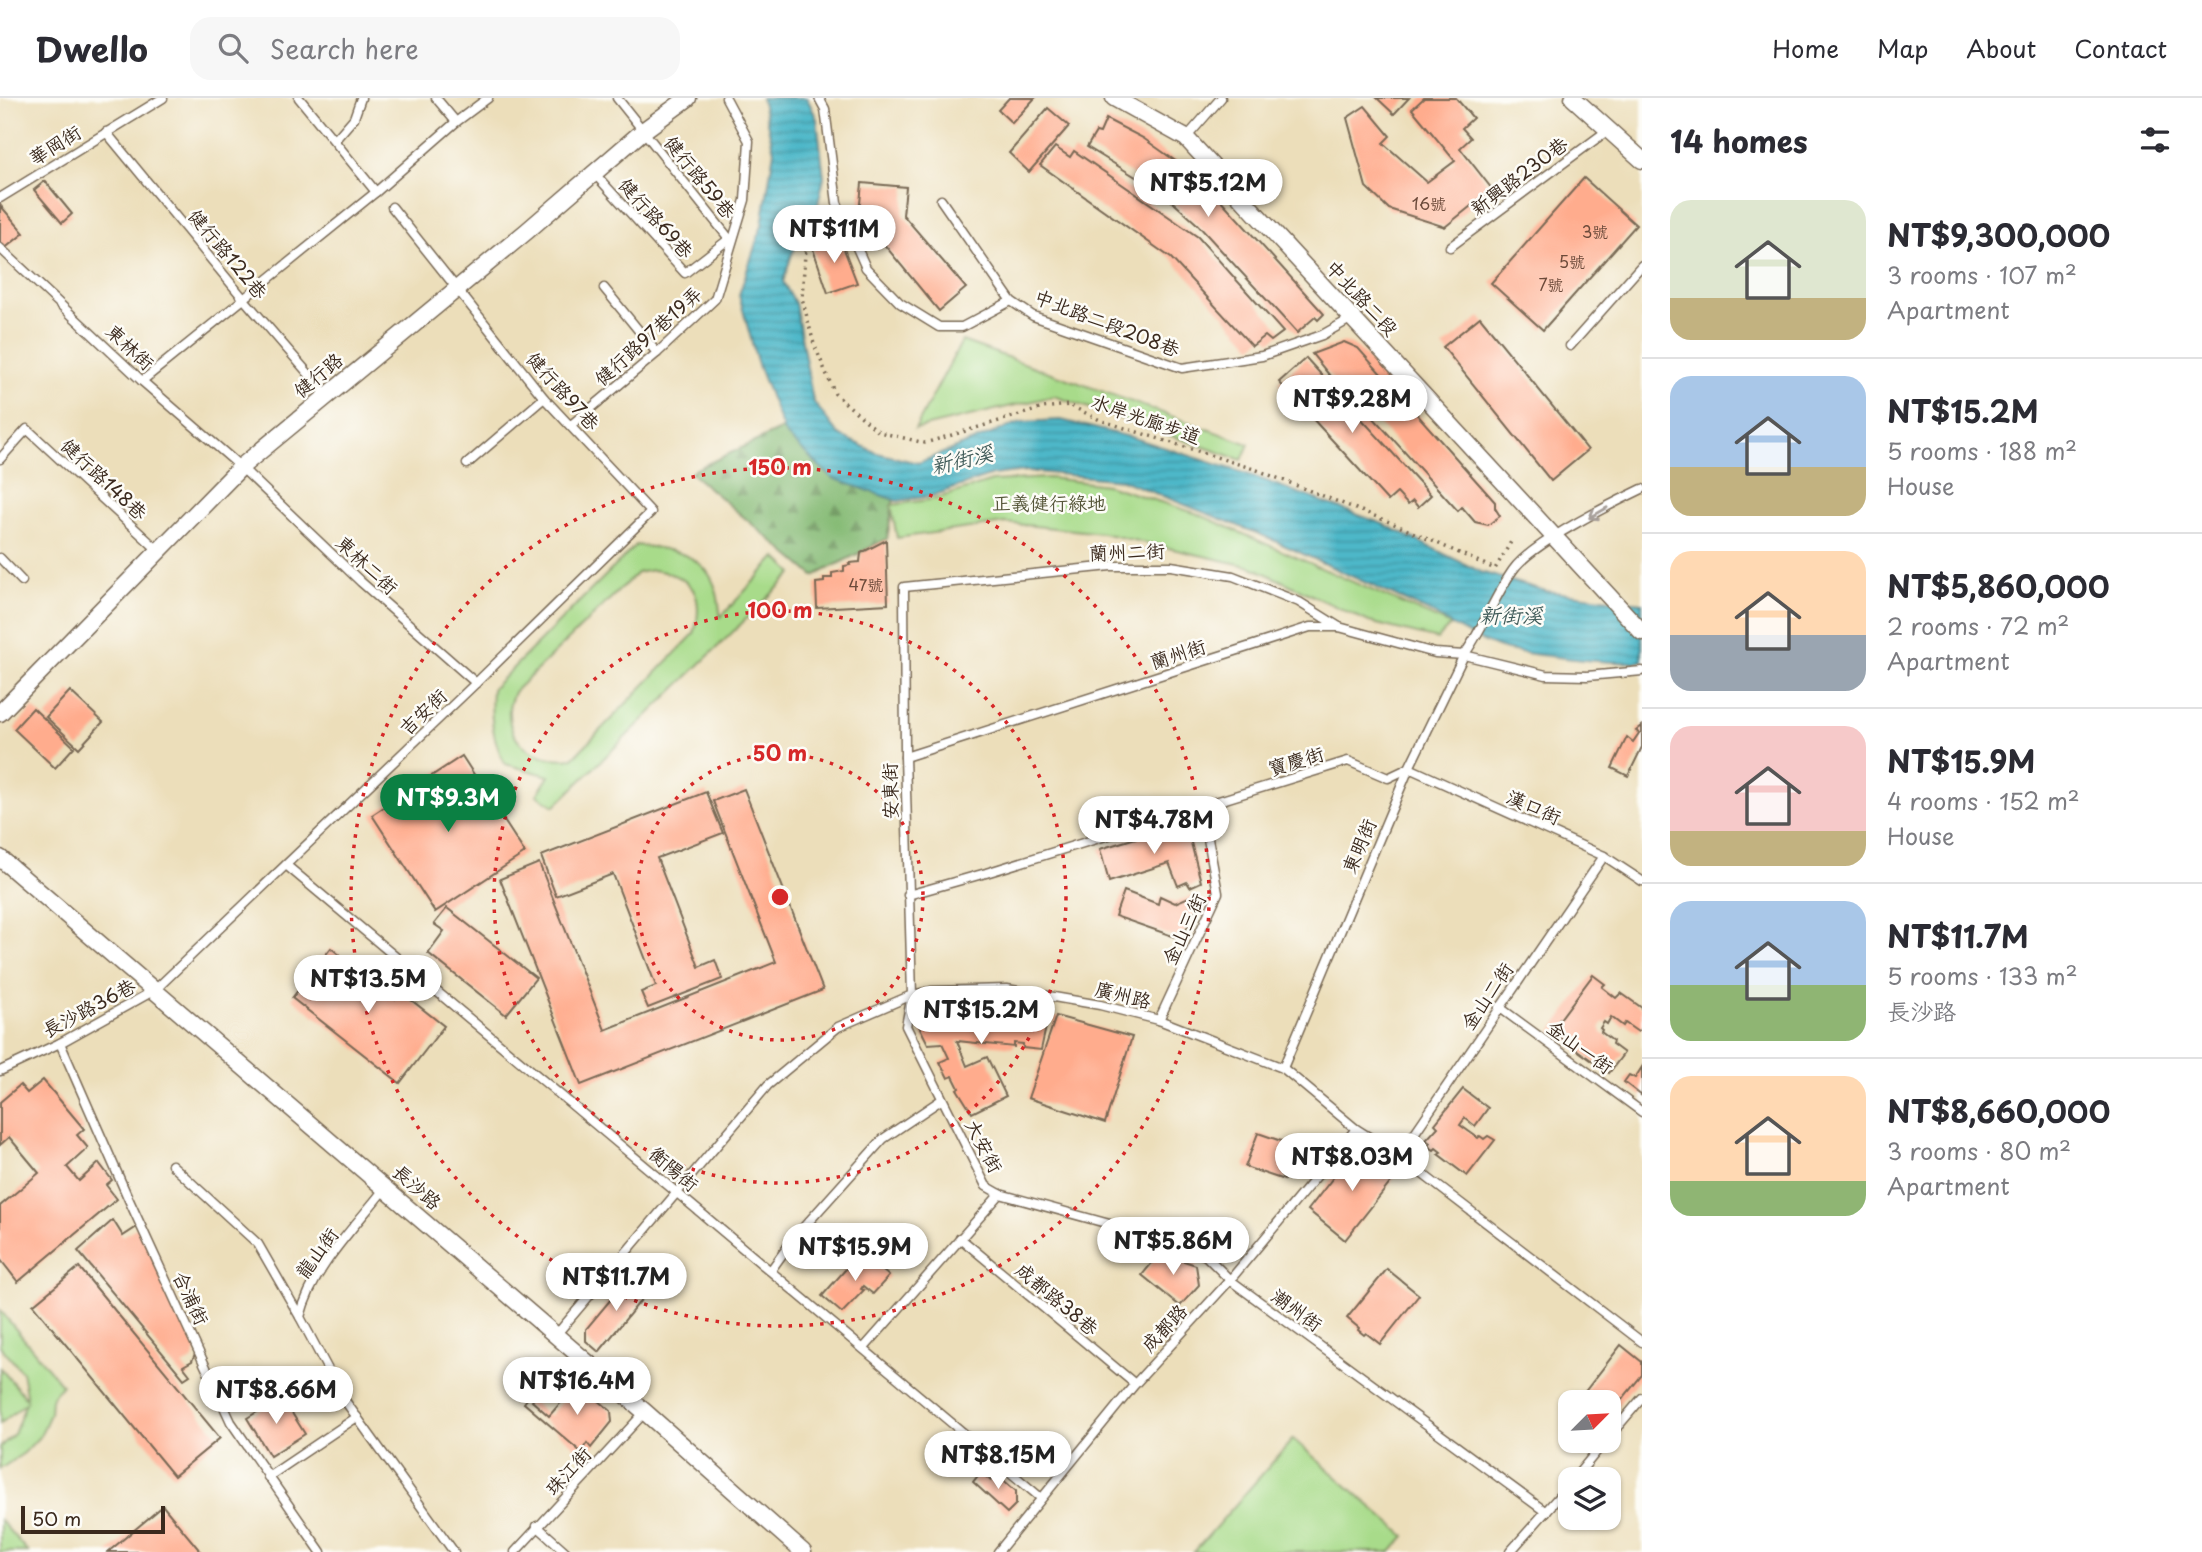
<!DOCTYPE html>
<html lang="en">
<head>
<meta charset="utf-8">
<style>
	:root { --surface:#fff; --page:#f7f7f7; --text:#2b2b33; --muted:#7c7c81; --line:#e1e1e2; --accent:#0b8043 }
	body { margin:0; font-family:"Playpen Sans","LXGW WenKai TC",sans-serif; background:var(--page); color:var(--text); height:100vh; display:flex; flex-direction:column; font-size:26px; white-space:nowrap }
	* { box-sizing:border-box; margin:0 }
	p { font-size:23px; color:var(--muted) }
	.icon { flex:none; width:38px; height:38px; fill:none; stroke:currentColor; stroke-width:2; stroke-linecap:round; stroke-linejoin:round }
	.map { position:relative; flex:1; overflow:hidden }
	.drawer { display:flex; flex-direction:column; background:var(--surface); width:560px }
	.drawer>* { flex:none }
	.needle { width:46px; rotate:66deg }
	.controls { position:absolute; left:1558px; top:1292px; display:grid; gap:14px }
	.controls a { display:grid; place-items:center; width:63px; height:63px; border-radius:14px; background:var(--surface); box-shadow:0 2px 5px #0004; font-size:35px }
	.scale { position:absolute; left:21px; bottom:18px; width:144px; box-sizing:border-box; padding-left:7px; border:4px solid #3b2a1e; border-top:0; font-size:19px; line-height:24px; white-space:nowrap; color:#3b2a1e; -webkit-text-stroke:5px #fdfcf7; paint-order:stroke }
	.price { position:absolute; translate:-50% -60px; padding:0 16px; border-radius:24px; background:#fff; color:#222; font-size:23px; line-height:46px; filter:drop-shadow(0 2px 4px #0008) }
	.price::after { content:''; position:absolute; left:50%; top:42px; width:21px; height:16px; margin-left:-10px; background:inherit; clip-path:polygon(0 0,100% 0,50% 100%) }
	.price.selected { background:var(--accent); color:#fff }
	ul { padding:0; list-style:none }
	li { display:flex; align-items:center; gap:21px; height:175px; padding:0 28px }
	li+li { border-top:2px solid var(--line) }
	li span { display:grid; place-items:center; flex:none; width:196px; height:140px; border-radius:21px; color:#555 }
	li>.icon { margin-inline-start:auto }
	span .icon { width:84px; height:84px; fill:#fffc; stroke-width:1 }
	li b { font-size:30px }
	h2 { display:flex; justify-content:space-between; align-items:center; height:84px; padding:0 28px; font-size:30px }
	header { display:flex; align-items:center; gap:42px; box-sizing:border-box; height:98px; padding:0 35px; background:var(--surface); border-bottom:2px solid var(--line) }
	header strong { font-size:33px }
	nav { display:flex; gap:38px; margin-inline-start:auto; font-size:24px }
	.search { width:490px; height:63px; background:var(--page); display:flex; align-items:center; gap:18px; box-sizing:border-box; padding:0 24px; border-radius:21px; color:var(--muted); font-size:26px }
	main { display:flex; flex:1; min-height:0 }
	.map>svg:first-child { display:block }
	.forest { fill:url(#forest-firs); stroke:#60724a; stroke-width:2 }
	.park { fill:#a8db8a; stroke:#728254; stroke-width:2; fill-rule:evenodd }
	.water { fill:url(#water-rules); stroke:#447174; stroke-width:2 }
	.building { fill:#ffac8d }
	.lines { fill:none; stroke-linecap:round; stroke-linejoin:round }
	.service-casing { stroke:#796955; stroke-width:11 }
	.minor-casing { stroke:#796955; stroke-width:19 }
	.path { stroke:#796955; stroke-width:3.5; stroke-dasharray:2 5; stroke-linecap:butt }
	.service { stroke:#fff; stroke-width:8 }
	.minor { stroke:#fff; stroke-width:16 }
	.oneway { stroke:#a79f9a }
	.ring { fill:none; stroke:#d62828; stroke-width:3.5; stroke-dasharray:3.5 7 }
	.labels { text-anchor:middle; stroke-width:5; stroke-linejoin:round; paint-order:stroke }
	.number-label { font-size:16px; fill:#6c4a3a }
	.street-label { font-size:19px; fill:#3b2a1e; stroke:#fdfcf7 }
	.park-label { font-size:19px; fill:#565639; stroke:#fdfcf7 }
	.water-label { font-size:21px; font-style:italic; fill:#415c5a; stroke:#fdfcf7 }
	.centre { fill:#d62828; stroke:#fdfcf7; stroke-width:3.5 }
	.ring-label { font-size:21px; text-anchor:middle; font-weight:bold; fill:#d62828; stroke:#fdfcf7; stroke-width:5; stroke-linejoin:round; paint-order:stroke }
</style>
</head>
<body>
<header>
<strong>Dwello</strong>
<div class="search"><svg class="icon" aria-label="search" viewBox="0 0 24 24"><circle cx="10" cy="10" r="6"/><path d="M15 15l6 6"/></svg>Search here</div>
<nav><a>Home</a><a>Map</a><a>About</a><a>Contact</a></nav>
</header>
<main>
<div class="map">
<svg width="1642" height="1454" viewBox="0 0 1642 1454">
	<defs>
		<pattern id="forest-firs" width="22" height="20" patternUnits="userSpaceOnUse" patternTransform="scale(1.75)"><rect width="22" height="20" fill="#86bb76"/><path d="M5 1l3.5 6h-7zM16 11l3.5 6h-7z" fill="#6f9860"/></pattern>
		<pattern id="water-rules" width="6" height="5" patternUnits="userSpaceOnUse" patternTransform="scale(1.75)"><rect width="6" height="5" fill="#4db8c9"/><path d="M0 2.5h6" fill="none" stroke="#4196a3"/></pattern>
	</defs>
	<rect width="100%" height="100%" fill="#fdfcf7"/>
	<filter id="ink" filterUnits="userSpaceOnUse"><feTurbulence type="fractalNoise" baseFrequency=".0143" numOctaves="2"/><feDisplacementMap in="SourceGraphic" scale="14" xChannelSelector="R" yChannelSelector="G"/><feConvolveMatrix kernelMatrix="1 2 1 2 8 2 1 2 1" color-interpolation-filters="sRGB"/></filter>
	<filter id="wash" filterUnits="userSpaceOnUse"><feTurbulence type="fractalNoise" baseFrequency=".00686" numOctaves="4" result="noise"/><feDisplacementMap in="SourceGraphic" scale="28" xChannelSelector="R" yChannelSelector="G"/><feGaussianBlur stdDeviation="1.57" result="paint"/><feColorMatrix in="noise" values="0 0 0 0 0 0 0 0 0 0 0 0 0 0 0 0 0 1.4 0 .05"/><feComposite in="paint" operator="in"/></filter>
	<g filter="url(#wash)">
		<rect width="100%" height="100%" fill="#ecdeba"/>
		<path class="forest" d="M795,325L896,388L887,441L814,478L691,375L696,371Z"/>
		<g class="park">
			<path d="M962,243L1249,346L1242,362L1054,298L915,331Z"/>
			<path d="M1049,380L1107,387L1198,416L1451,527L1437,541L1369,524L1252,469L1102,435L1005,425L897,440L891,407L935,401L992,383Z"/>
			<path d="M636,447C668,451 706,454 716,492C719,500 719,510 721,519L776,459L793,475L555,708L537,697L549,678L505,666C492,641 490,619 492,591ZM653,472C694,478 705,497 694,536L573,660C542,664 509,650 509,615C508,608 512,600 514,594L637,475Z"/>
			<path d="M0,1212L62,1287L51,1301L50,1316L40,1338L24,1355L0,1371V1349L14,1336L26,1305L0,1326V1270L27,1301L22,1274L0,1248Z"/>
			<path d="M1293,1341L1405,1438L1391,1454H1194Z"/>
			<path d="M0,1422L28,1454H0Z"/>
		</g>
		<path class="water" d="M761,0H807L817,21L824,79L817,111L792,156L783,184L795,205L813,303L839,337L877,355L918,365L1021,324L1061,322L1134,340L1247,376L1383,426L1481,474L1546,493L1642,505V563C1623,568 1516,556 1497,549C1475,541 1454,529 1434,516L1264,438L1122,382L1026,373L992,377L931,398L897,403L832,380L785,336L758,267L739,197L762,127L774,53Z"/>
		<g id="blocks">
			<g class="building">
				<path d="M1009,0H1035L1012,25L998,12Z"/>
				<path d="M1377,0H1409L1394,16Z"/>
				<path d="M1424,0H1456L1473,20L1462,30L1471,40L1460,50L1492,91L1445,129L1389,111L1366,89L1347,20L1365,8L1390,38L1383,45L1427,84L1455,63L1412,11Z"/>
				<path d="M1048,10L1069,28L1029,74L1009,55Z"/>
				<path d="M1106,21L1143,40L1184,69L1219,100L1324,216L1318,222L1315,219L1297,235L1197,126L1165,97L1087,49L1096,34L1100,35Z"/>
				<path d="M1055,49L1070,59L1074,53L1198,139L1283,234L1271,243L1265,238L1252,248L1171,160L1040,67Z"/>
				<path d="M1584,80L1636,127L1543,232L1491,185Z"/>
				<path d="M45,83L72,116L62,125L34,92Z"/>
				<path d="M862,85L906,89L903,117L966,190L939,213L859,116Z"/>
				<path d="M0,107L24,135L4,151L0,146Z"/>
				<path d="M839,138L857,185L828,195L812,148Z"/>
				<path d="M1480,219L1588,352L1551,383L1443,249Z"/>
				<path d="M1344,244L1358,250L1495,404V410L1500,418L1488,427L1475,424L1462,409L1458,413L1343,286L1339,289L1312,256Z"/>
				<path d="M1306,260L1431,397L1418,409L1413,403L1408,407L1397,395L1388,403L1279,284Z"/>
				<path d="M886,442L888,506L817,510L816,485L824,484V480H832V475L844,473V468L850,467L849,465L860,464L861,455Z"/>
				<path d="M70,593L103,624L79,650L46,619Z"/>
				<path d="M33,610L74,649L55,670L14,631Z"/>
				<path d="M1642,628V649L1628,678L1612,670L1627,639L1633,644L1639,635L1636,633Z"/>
				<path d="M462,658L525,755L435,814L372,717Z"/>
				<path d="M744,691L823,892L581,987L500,781L539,765L605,932L776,864L713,703Z"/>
				<path d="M706,694L723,735L657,760L699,869L715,862L722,881L648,910L641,894L656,888L613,776L556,798L541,758Z"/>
				<path d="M1178,727L1188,733L1201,784L1190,789L1187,784L1178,788L1169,765L1109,784L1100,751Z"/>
				<path d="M1124,793L1158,806L1160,798L1175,805L1191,798L1201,803L1181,841L1115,818Z"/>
				<path d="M447,810L536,880L506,917L428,855L444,833L434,826Z"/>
				<path d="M331,850L395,901L401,894L444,928L400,985L292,900Z"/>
				<path d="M1593,877L1605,886L1602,889L1616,900L1621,895L1642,910V929L1638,934L1625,925L1623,928L1611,919L1607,926L1604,924L1600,930L1602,932L1601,934L1613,943L1612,946L1624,955L1609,975L1551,933Z"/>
				<path d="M975,910L1049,915L1041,952L1023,950V946L1014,945V949L957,943L967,968L987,959L1006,998L972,1015L957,991L959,990L953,978L948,980L940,964L949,960L942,945L928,946L919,928L926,915Z"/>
				<path d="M1056,918L1132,939L1105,1025L1028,1000Z"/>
				<path d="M1642,969V998L1624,984L1629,977L1635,980Z"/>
				<path d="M43,982L84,1031L77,1037L88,1050L67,1069L79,1083L99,1065L112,1082L106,1087L117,1101L18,1184L0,1161V1108L39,1075L9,1039L0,1047V1004L20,987L27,995Z"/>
				<path d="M1463,991L1488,1010L1475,1028L1465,1020L1460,1027L1478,1040L1480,1038L1484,1041L1488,1038L1495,1042L1467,1078L1438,1056L1441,1054L1436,1050L1434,1052L1428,1048L1430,1045L1426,1042L1438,1029L1435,1026Z"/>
				<path d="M1258,1035L1304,1051L1302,1061L1299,1060L1298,1065L1295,1064L1293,1072L1288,1070L1284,1082L1245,1069Z"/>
				<path d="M1371,1056L1398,1075L1345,1142L1308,1112L1349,1059Z"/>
				<path d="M113,1122L123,1138L140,1127L197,1251L192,1263L183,1268L190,1277L184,1281L78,1153Z"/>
				<path d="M861,1154L889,1178L873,1196L863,1188L861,1191L864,1192L842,1215L822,1198Z"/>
				<path d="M1160,1155L1196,1167L1199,1187L1180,1208L1142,1177Z"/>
				<path d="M79,1169L220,1340L174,1378L33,1207Z"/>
				<path d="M1387,1171L1419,1197L1380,1246L1366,1235L1364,1237L1358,1232L1359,1230L1347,1220Z"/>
				<path d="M632,1176L650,1191L599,1254L586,1243V1231Z"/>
				<path d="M1621,1247L1642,1264V1277L1608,1319V1304H1577Z"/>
				<path d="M578,1285L611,1313L612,1324L591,1350L587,1345L581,1354L524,1305L535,1291L538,1295L532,1303L549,1318Z"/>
				<path d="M282,1299L305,1336L270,1358L247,1320Z"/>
				<path d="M981,1374L991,1383L996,1376L1016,1393V1406L1007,1415L973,1384Z"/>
				<path d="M163,1408L201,1454H108Z"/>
			</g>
		</g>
	</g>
	<g filter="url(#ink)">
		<use href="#blocks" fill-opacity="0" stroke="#796955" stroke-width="2"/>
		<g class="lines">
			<defs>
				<g id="service">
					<path d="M299,0L376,94"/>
					<path d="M436,0L456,24"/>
					<path d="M617,0L731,143"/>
					<path d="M819,0L825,11L837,105L866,170L900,205L939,229H962L1011,203"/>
					<path d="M106,34L243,200L327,297"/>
					<path d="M1186,40L1221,0"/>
					<path d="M335,42L354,20L361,0"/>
					<path d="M594,75L685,175L729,141"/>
					<path d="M0,100L163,0"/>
					<path d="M941,102L1011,203L1033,218L1182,270L1262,258L1322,237L1352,220"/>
					<path d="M1450,149L1608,32"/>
					<path d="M0,150L142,283L241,369L361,484L476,585"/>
					<path d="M604,190L657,255"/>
					<path d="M1570,248L1642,167"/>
					<path d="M142,283L376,94L456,24L488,0"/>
					<path d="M571,327L657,255L715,201L745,102L749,43L726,0"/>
					<path d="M0,361L27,331L159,453"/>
					<path d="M467,366L544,300"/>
					<path d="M0,460L22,483"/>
					<path d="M1339,529L1299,504L1233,478L1171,468H1111L904,489L905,659L912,897L906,928L986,1088L1000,1096L1175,1144L1206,1158L1230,1182L1546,1414"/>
					<path d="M905,659L1310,529H1339L1435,555L1464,557L1546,577L1587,578L1642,573"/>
					<path d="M286,767L1041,1400"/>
					<path d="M908,797L986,775L1348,663L1388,680L1409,670L1604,758L1642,783"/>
					<path d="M1499,909L1642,1014"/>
					<path d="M1159,922L1218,795L1206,730L1198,710"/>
					<path d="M60,945L129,1102L231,1324L321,1454"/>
					<path d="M1283,970L1409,670L1464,557C1483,531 1494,499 1513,472C1531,446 1611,406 1642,391"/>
					<path d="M0,973L60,945L155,892L476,585L651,414L544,300L392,109"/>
					<path d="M1399,1058L1604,758"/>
					<path d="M172,1067L258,1146L300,1219"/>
					<path d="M385,1090C355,1129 312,1170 300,1219L343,1300L454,1454"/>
					<path d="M960,1140L1135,1286"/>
					<path d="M771,1172L794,1140L883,1041L941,1002"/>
					<path d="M556,1237L768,987L838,929L912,897L932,893L1007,891L1100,907L1159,922L1283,970L1356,1031L1399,1058L1642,1244"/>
					<path d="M864,1250L1000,1096"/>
					<path d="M1608,1340L1642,1300"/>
					<path d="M268,1379L357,1319"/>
					<path d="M1574,1381L1606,1342"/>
					<path d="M537,1428L566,1454"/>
					<path d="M515,1454L645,1314"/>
					<path d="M998,1454L1135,1286L1230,1182L1356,1031"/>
					<path d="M1510,1454L1570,1386"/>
				</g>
				<g id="minor">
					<path d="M1114,0L1186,40L1642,534"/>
					<path d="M1573,0L1642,62"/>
					<path d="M0,615L241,369L527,133L643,33L688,0"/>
					<path d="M0,760L645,1314L803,1454"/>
				</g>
			</defs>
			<use href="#service" class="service-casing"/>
			<use href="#minor" class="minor-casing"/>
			<path class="path" d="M828,118L805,156L802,200L814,246L835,296L879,334L925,345L1043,310L1069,307L1100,322L1257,372L1392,425L1495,471L1512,442"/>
			<use href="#service" class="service"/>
			<use href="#minor" class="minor"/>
		</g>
		<defs><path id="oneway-shaft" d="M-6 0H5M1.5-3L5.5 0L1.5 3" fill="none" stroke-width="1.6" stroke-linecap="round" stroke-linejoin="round" transform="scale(1.75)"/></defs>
		<use class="oneway" href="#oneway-shaft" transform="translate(1598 415) rotate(150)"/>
	</g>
	<g class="ring">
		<circle cx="780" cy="799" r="143"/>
		<circle cx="780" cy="799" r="286"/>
		<circle cx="780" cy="799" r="429"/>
	</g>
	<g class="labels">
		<g class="number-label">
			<text x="1429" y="112">16號</text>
			<text x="1595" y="140">3號</text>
			<text x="1572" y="170">5號</text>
			<text x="1551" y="193">7號</text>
			<text x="866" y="493">47號</text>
		</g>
		<g class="street-label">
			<text transform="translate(55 47) rotate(-32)" y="7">華岡街</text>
			<text transform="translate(1519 78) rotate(-37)" y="7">新興路230巷</text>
			<text transform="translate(700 79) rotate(51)" y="7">健行路59巷</text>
			<text transform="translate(656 120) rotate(48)" y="7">健行路69巷</text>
			<text transform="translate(228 156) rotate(50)" y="7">健行路122巷</text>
			<text transform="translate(1362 200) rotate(47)" y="7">中北路二段</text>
			<text transform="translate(1107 225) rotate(21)" y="7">中北路二段208巷</text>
			<text transform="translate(648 238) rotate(-42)" y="7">健行路97巷19弄</text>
			<text transform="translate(130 249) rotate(43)" y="7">東林街</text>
			<text transform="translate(318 277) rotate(-40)" y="7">健行路</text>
			<text transform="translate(563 293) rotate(48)" y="7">健行路97巷</text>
			<text transform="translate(1146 321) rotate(19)" y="7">水岸光廊步道</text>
			<text transform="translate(104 381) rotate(43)" y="7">健行路148巷</text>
			<text transform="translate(1127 454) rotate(-2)" y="7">蘭州二街</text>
			<text transform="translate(367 467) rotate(43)" y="7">東林二街</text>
			<text transform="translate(1178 556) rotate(-18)" y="7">蘭州街</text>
			<text transform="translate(423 614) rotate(-44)" y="7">吉安街</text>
			<text transform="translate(1296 663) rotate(-17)" y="7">寶慶街</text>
			<text transform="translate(890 693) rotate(-91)" y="7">安東街</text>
			<text transform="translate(1534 709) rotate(24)" y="7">漢口街</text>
			<text transform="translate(1359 748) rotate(-67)" y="7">東明街</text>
			<text transform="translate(1184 831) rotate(-65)" y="7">金山三街</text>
			<text transform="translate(1123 897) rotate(14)" y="7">廣州路</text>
			<text transform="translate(1487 898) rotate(-56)" y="7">金山二街</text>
			<text transform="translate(89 910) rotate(-28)" y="7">長沙路36巷</text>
			<text transform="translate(1580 949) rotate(36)" y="7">金山一街</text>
			<text transform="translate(984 1048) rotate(62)" y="7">大安街</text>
			<text transform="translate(674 1071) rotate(40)" y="7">衡陽街</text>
			<text transform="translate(417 1089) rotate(41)" y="7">長沙路</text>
			<text transform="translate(317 1155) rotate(-54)" y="7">龍山街</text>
			<text transform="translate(191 1200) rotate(65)" y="7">合浦街</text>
			<text transform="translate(1057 1201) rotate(40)" y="7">成都路38巷</text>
			<text transform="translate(1297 1212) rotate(36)" y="7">潮州街</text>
			<text transform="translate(1164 1230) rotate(-47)" y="7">成都路</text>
			<text transform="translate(568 1373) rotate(-47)" y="7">珠江街</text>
		</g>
		<g class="park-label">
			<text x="1049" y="412">正義健行綠地</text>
		</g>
		<g class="water-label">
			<text transform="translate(962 362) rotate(-13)" y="7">新街溪</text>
			<text x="1511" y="525">新街溪</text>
		</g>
	</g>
	<circle cx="780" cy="799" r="10" class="centre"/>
	<g class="ring-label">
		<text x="780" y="377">150 m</text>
		<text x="780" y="520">100 m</text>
		<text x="780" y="663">50 m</text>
	</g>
</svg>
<div class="controls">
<a><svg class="needle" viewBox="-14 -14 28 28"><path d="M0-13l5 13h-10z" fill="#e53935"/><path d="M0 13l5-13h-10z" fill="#7c7c81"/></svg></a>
<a><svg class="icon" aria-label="layers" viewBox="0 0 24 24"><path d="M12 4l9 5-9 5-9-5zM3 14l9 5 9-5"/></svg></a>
</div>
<div class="scale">50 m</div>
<b class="price" style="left:1208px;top:121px">NT$5.12M</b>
<b class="price" style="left:834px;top:167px">NT$11M</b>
<b class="price" style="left:1352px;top:337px">NT$9.28M</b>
<b class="price selected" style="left:448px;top:736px">NT$9.3M</b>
<b class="price" style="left:1154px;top:758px">NT$4.78M</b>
<b class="price" style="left:368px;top:917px">NT$13.5M</b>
<b class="price" style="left:981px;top:948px">NT$15.2M</b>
<b class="price" style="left:1352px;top:1095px">NT$8.03M</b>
<b class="price" style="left:1173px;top:1179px">NT$5.86M</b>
<b class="price" style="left:855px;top:1185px">NT$15.9M</b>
<b class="price" style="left:616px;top:1215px">NT$11.7M</b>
<b class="price" style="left:577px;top:1319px">NT$16.4M</b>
<b class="price" style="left:276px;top:1328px">NT$8.66M</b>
<b class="price" style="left:998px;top:1393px">NT$8.15M</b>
</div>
<section class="drawer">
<h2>14 homes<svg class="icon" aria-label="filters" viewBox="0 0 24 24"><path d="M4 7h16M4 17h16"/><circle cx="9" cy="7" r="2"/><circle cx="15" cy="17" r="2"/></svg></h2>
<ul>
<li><span style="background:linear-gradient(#dfe7d0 70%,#c2b280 0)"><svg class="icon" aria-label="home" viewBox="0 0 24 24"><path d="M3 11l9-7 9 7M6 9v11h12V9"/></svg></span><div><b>NT$9,300,000</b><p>3 rooms · 107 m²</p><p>Apartment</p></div></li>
<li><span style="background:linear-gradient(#a9c7e8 65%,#c2b280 0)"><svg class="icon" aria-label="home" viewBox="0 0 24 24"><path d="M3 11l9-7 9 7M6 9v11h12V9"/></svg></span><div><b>NT$15.2M</b><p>5 rooms · 188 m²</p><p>House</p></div></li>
<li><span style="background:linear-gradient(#ffd9b3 60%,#9aa5b1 0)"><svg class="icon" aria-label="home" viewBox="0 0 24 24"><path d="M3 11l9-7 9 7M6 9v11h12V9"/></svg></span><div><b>NT$5,860,000</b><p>2 rooms · 72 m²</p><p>Apartment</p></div></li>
<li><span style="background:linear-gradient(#f6c9c9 75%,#c2b280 0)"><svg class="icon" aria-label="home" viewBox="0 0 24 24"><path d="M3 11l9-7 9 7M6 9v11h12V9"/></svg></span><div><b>NT$15.9M</b><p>4 rooms · 152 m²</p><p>House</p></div></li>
<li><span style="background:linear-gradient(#a9c7e8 60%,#8fb573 0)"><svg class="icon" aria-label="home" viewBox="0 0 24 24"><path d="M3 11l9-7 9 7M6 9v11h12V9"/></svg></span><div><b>NT$11.7M</b><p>5 rooms · 133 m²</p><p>長沙路</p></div></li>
<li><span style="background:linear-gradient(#ffd9b3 75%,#8fb573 0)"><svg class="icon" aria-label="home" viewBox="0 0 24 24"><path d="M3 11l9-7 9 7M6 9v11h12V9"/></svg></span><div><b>NT$8,660,000</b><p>3 rooms · 80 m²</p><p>Apartment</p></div></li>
</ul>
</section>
</main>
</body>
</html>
